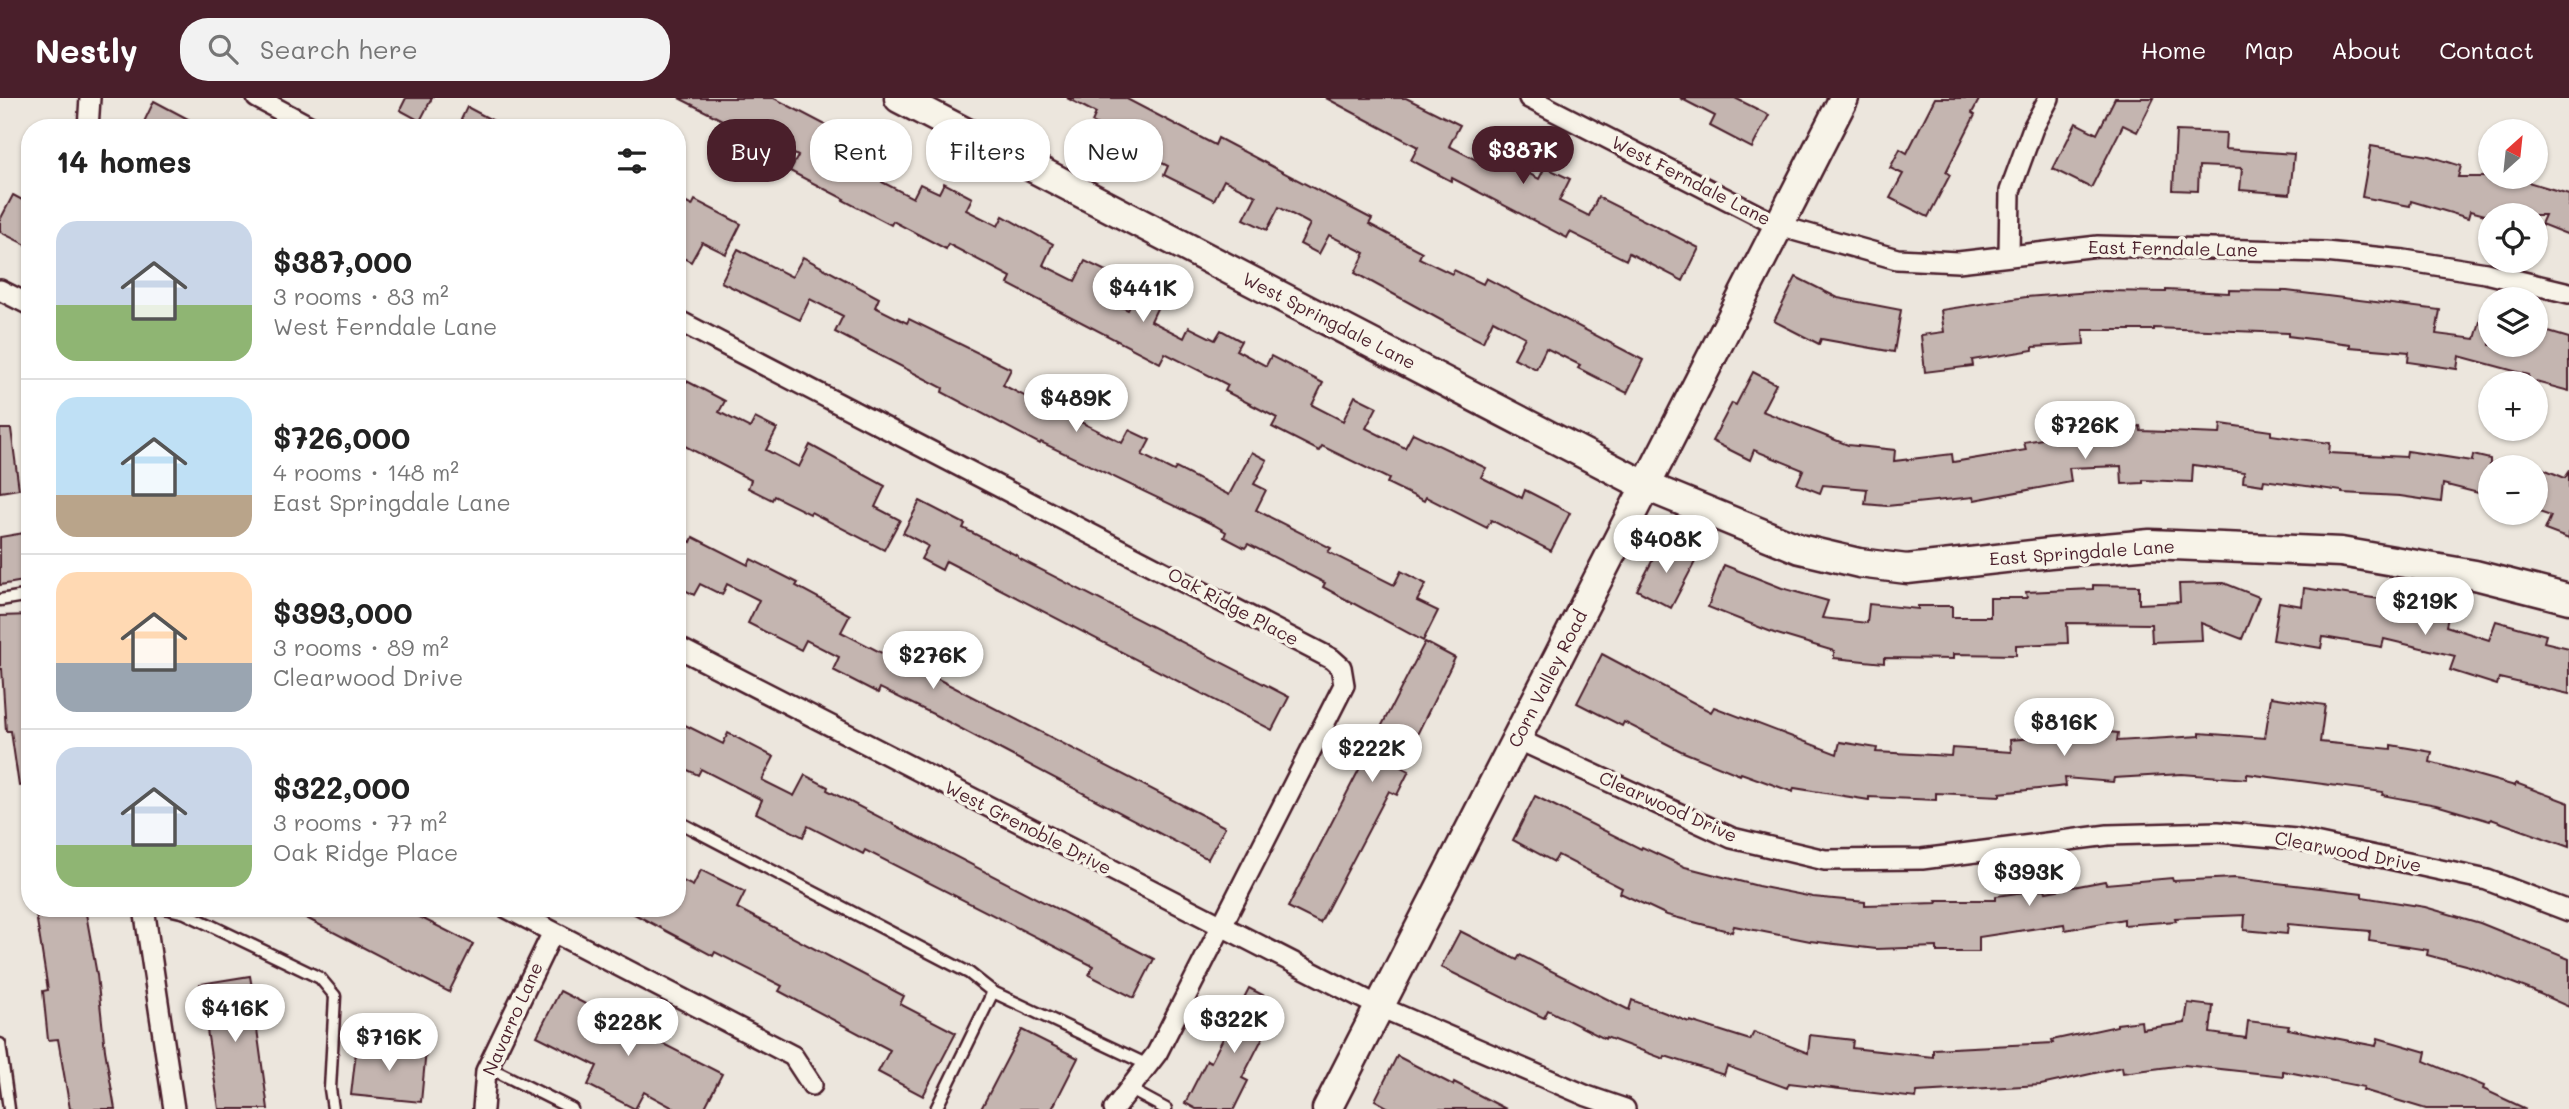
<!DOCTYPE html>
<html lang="en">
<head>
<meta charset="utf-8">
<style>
	:root { --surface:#fff; --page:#f2f2f2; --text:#222; --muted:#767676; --line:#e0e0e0; --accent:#4a1f2b }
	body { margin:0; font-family:Mali,sans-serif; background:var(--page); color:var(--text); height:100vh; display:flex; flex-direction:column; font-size:26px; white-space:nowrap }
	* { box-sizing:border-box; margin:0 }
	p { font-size:23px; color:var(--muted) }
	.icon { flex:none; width:38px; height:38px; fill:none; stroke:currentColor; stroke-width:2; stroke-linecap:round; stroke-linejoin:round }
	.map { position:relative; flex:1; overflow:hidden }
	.details { position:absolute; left:21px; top:21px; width:665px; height:798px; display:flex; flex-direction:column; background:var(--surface); border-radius:28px; box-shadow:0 2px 5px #0004 }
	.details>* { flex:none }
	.guide { position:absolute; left:707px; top:21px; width:665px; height:63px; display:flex; gap:14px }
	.needle { width:46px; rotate:27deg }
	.controls { position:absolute; left:2478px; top:21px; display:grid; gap:14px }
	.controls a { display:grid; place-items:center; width:70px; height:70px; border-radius:50%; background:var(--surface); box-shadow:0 2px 5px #0004; font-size:35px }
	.price { position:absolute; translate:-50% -60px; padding:0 16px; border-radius:24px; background:#fff; color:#222; font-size:23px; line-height:46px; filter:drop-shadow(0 2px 4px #0008) }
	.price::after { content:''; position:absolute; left:50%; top:42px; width:21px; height:16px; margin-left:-10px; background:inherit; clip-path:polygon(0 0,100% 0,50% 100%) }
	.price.active { background:var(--accent); color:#fff }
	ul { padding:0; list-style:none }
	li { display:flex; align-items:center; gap:21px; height:175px; padding:0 35px }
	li+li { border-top:2px solid var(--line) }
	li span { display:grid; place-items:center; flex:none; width:196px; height:140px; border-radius:21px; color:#555 }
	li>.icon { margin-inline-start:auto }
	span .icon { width:84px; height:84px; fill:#fffc; stroke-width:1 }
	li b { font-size:30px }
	h2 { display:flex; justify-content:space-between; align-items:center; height:84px; padding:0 35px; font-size:30px }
	.tag { padding:0 24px; border-radius:28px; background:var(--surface); box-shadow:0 2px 5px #0004; font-size:24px; line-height:63px }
	.tag.active { background:var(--accent); color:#fff }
	header { display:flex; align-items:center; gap:42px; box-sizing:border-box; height:98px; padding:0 35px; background:var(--accent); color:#fff }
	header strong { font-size:33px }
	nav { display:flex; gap:38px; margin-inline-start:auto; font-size:24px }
	.search { width:490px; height:63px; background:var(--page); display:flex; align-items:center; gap:18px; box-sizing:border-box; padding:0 24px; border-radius:28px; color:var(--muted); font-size:26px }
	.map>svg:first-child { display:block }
	.building { fill:#c4b5b0; stroke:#4a1f2b; stroke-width:2 }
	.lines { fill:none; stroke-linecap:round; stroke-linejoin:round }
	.lane-casing { stroke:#4a1f2b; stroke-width:15 }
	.street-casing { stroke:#4a1f2b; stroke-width:24 }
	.secondary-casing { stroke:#4a1f2b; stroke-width:33 }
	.lane { stroke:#f7f3e8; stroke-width:10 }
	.street { stroke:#f7f3e8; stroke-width:19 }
	.secondary { stroke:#f7f3e8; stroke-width:28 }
	.labels { text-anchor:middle; stroke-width:7; stroke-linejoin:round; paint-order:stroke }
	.street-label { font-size:18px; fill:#4a1f2b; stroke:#f7f3e8 }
</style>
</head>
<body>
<header>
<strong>Nestly</strong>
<div class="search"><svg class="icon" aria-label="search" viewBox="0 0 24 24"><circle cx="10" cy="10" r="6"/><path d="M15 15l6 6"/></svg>Search here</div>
<nav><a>Home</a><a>Map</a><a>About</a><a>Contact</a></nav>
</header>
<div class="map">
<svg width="2569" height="1011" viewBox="0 0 2569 1011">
	<rect width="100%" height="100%" fill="#ece6dd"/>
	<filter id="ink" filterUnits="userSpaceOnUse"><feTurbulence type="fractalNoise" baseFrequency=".0143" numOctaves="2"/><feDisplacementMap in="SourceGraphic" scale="14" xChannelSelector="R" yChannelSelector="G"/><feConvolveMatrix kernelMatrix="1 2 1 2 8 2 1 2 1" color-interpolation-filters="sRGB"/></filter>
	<g filter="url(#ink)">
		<g class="building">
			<path d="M406,0H432L420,23L400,12Z"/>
			<path d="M679,0H774L839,34L828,55L859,71L870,50L893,62L882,84L913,100L920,86L939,95L944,85L972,100L966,112L998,128L1003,118L1053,146L1043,167L1075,183L1085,163L1108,174L1097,197L1128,212L1139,191L1161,202L1151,223L1184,240L1189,229L1215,242L1221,232L1241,243L1236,252L1266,268L1271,258L1323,285L1312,307L1343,323L1355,298L1377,309L1366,330L1405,350L1413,335L1486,370L1481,379L1522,400L1525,392L1570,415L1551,453L1491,422L1487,430L1426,399L1424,403L1387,385L1389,381L1322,348L1319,353L1272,329L1277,320L1225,293L1228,287L1165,255L1160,265L1008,186L1011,179L948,146L946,151L893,123L891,127L843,102L844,101L790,73L798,58L736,26L734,28Z"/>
			<path d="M1067,0H1125L1215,47L1218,40L1372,121L1369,126L1422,154L1419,160L1452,176L1454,172L1483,186L1486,180L1643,262L1627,295L1578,270L1580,267L1546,250L1536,271L1514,260L1525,239L1493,222L1483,244L1459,232L1355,175L1365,155L1329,137L1319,156L1300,146L1310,126L1279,109L1267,132L1244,121L1256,98L1224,82L1214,102L1164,77L1168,68L1136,52L1132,60L1109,48L1115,36L1092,24L1096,15Z"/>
			<path d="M1326,0H1406L1460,27L1449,48L1480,64L1491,42L1511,52L1505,63L1539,81L1545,69L1570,81L1559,103L1589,118L1598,99L1699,150L1683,183L1629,155L1626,162L1570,134L1567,140L1452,80L1451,83L1411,62L1418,49Z"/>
			<path d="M1680,0H1735L1769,17L1752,50L1710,28L1715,18Z"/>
			<path d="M1935,0H1980L1972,15L1975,17L1946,74L1950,77L1928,119L1890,100L1903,76L1890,70L1900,51L1907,55Z"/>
			<path d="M2115,0H2154L2137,34L2123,27L2091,90L2053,71L2076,25L2097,36Z"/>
			<path d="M154,3L205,30H141Z"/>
			<path d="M467,9L507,30H457Z"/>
			<path d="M2176,33L2226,35L2225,51L2294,56L2290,96L2240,92L2242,70L2199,68L2198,93L2173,92Z"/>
			<path d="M2371,48L2429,58L2461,68L2458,79H2511L2569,96V137L2541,126L2545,117H2485L2470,113L2468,120L2411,103L2410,108L2362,99Z"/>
			<path d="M13,97L30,106V149L0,134V122Z"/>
			<path d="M677,100L692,108L695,102L741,126L726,156L702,144L691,164L677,157Z"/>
			<path d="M738,151L792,179L803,159L879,200L875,209L907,225L909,221L1011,271L1003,287L1036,304L1041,293L1062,304L1057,312L1122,345L1129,332L1150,342L1142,357L1174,373L1176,370L1229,397L1252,354L1267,362L1254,386L1266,392L1256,412L1331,450L1328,454L1394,487L1401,473L1426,486L1417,503L1438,513L1423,543L1323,489L1325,485L1248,446L1245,450L1224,439L1226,434L1214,427L1041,344L1040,346L942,294L943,290L835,234L843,218L810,201L800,222L721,184Z"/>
			<path d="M1796,179L1838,200L1901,212L1894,254L1821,241L1819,246L1774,223Z"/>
			<path d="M2166,192L2229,195V192L2287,193L2440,212L2436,236L2475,241L2485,206L2490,207V247H2538L2542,232L2569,240V293L2528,282L2529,277L2459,258L2457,271L2408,264L2409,254L2350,249V246L2288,238V235L2154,230V232H2083L2084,246L2033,249V252L1972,262L1973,268L1925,274L1921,237L1944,234L1941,212L2026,199L2104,193L2166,194Z"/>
			<path d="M1753,274L1776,286L1762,313L1848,347L1895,352L1894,363L1952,356L1953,364L2026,352L2024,344L2091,333V331L2140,328L2141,333L2220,336L2221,326L2271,333V337L2330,345L2329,355L2406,359L2407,353L2472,363L2473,357L2490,361V398L2443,386L2441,404L2400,398L2342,395V393L2264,382L2263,387L2243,384L2244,374L2193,367L2192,384L2143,382V385L2122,386L2121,368L2069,370L2071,384L1974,402L1973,399L1887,408L1865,406L1867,391L1823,387L1820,395L1797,386L1803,372L1754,352L1750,362L1712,343L1732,305L1736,307Z"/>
			<path d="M677,278L725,303L719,314L750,330L755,320L777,331L766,352L799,369L810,347L885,388L875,409L900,422L884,452L811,414L810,416L774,398L772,402L748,390L751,382L677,344L686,323L677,318Z"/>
			<path d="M0,331H11L19,391L0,394Z"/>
			<path d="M2541,370L2565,380L2569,374V441L2545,432L2551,418L2536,413V373H2539Z"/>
			<path d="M920,403L965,426L963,430L1018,458V460L1289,599L1272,632L946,463L942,472L921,461L928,448L903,435Z"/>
			<path d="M30,434V482L0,487V439Z"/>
			<path d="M677,437L691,444L693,439L748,467L751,461L798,485L796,488L850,517L841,534L903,566L911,549L941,565L934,579L1225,729L1208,761L935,617L880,590L878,595L833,572L839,559L806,542L801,552L748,525L759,502L727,486L722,497L700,486L694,497L677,488Z"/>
			<path d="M1662,444L1696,462L1671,510L1637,492Z"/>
			<path d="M1724,467L1782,490L1828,503L1822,520L1867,525L1869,506L1918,511V508H1952V519H1990V500H2027L2026,494L2093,491V487L2139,488V506L2180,504L2179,486L2224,485L2259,499L2242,541L2201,525L2202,542L2152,544L2151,526L2067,525L2068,545L2016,547V557L1953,556V561L1884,560V565L1834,560V553L1774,535L1708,509Z"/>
			<path d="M2304,490L2401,504L2449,515L2446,528L2489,542L2496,523L2546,537L2544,544L2569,550V596L2499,580L2497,587L2450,572L2455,558L2384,541L2382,549L2323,539L2321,550L2273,542L2279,504L2302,508Z"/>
			<path d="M30,517V687L19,688L11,633H6L2,571H0V518Z"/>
			<path d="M1425,544L1455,560L1401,669L1409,673L1397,697L1389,693L1320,825L1288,809Z"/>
			<path d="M1602,556L1711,614L1714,609L1837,656L1840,644L1877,650L1876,654L1951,658L1952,650L2011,654L2010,642L2077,636V631L2118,635L2117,643L2200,638V635L2265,640L2271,599L2325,607L2320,644L2391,651V647L2432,654L2430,664L2515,688L2516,685L2569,705V749L2491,721L2490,723L2436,707L2382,697L2383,694L2247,676V681L2182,676L2114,680L2113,684L2065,680L2066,688L2000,695V698L1936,695V702L1869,699V702L1794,690L1793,694L1741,675L1740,677L1681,653L1624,624L1622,628L1577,605Z"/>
			<path d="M677,623L723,646L728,635L774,659L762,682L794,698L805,677L828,689L827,692L1154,861L1134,900L1089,877L1093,868L865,752L863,756L808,728L803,739L756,715L762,702L701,671L698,677L677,667Z"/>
			<path d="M1535,698L1641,751L1642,749L1685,769L1758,788L1813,799L1865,804V807L1937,805L1936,802H1996V798L2045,791L2046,794L2105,783L2106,786L2172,780L2173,783L2235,780L2362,795V799L2425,809L2480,825L2569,861V909L2531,892L2469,868L2427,857L2428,852L2369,843L2370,833L2288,826L2287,836L2244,832L2245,817L2175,820L2176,823L2124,827V821L2065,832L2064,826L1979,839V854H1937V849L1876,851L1810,843L1734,828L1732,834L1667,817L1620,795L1622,790L1558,757L1554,764L1513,742Z"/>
			<path d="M701,772L745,794L737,810L904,898L900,906L956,935L923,998L878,974L890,952L779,893L782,888L715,854L713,858L623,810H677V780L693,788Z"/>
			<path d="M35,810H85L97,877L105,952L115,1011H70L58,941L48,942L43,893L48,892Z"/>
			<path d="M287,810H402L473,846L449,894Z"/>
			<path d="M1460,833L1517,862L1520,857L1629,912L1632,902L1689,924L1690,923L1750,942L1754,934L1808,955L1810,937L1853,942L1852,950L1933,959V951L2053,945L2052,942L2117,928V926L2141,923L2142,931L2185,925L2188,905L2213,908L2210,935L2246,940L2248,923L2289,928L2288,931L2376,948L2378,940L2426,954L2424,963L2484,988L2483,991L2526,1011H2426L2363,992L2364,989L2283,973V978L2184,967L2123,975L2122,969L2041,987L1917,994L1916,1000L1789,985L1787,990L1727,968L1724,977L1665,958L1664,961L1606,939L1605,941L1548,912L1544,920L1441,869Z"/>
			<path d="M250,878L259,930L257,931L268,1011H219L200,886Z"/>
			<path d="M1249,890L1280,906L1242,980L1248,983L1234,1011H1196L1185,1005L1207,962L1211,964Z"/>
			<path d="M560,893L722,976L704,1011H675L644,994L635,1011L588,987L597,968L537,938Z"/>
			<path d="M1022,932L1078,960L1052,1011H981Z"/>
			<path d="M357,945L426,952L421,1004L351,997Z"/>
			<path d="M1397,958L1453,987L1454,984L1506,1011H1391L1375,1002Z"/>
		</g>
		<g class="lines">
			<defs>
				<g id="lane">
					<path d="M0,502L30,497"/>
					<path d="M677,723L969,875L993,894"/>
					<path d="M164,810L185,815L320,880L335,898L330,991L333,1011"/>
					<path d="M0,946L9,1011"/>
					<path d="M486,973L500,975L572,1011"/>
					<path d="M1129,991L1166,1011"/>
					<path d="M936,1011L993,894L1148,967"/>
				</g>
				<g id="street">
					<path d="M257,0L313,30"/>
					<path d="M1529,0L1779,128L1897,161L1958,164L2098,148L2325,154L2404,162L2486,175L2569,195"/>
					<path d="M88,30L90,0"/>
					<path d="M2009,157L2010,93L2033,30L2049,0"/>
					<path d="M0,192L30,207"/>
					<path d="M677,222L1332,561L1341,569L1344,587L1157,955L1114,1011"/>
					<path d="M677,549L1380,909L1587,998L1625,1011"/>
					<path d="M1517,641L1732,740L1825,762L1922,761L2108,737L2218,734L2296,741L2487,782L2569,813"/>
					<path d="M144,810L174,1011"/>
					<path d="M507,810L793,958L812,987"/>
					<path d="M483,1011L486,973L553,834"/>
				</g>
				<g id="secondary">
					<path d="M899,0L1646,388L1800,451L1859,465L1907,471L2050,455L2150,446L2341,454L2475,477L2569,501"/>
					<path d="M1327,1011L1844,0"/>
				</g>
			</defs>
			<use href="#lane" class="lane-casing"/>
			<use href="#street" class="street-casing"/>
			<use href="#secondary" class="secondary-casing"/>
			<use href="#lane" class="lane"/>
			<use href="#street" class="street"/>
			<use href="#secondary" class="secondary"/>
		</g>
	</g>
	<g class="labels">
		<g class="street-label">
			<text transform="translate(1691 83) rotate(27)" y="6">West Ferndale Lane</text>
			<text transform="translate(2173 151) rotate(1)" y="6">East Ferndale Lane</text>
			<text transform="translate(1329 223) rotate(27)" y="6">West Springdale Lane</text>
			<text transform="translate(2082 455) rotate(-4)" y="6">East Springdale Lane</text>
			<text transform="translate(1233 509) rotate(28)" y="6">Oak Ridge Place</text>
			<text transform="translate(1548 581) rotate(-63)" y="6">Corn Valley Road</text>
			<text transform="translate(1668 709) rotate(24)" y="6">Clearwood Drive</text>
			<text transform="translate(1028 730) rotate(27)" y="6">West Grenoble Drive</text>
			<text transform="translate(2348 754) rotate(11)" y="6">Clearwood Drive</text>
			<text transform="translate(513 921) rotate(-66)" y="6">Navarro Lane</text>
		</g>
	</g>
</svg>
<div class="controls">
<a><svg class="needle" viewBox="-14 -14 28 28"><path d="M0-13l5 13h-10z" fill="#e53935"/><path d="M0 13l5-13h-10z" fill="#767676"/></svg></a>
<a><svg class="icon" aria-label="locate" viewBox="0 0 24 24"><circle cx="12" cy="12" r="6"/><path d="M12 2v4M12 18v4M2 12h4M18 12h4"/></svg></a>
<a><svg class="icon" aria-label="layers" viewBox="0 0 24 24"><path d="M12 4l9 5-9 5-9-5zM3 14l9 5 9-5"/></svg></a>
<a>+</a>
<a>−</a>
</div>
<b class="price active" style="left:1523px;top:88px">$387K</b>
<b class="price" style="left:1143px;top:226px">$441K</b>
<b class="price" style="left:1076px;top:336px">$489K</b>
<b class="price" style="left:2085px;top:363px">$726K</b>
<b class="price" style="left:1666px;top:477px">$408K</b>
<b class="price" style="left:2425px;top:539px">$219K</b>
<b class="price" style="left:933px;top:593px">$276K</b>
<b class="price" style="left:2064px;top:660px">$816K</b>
<b class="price" style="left:1372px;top:686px">$222K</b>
<b class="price" style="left:2029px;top:810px">$393K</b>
<b class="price" style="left:235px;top:946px">$416K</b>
<b class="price" style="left:1234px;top:957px">$322K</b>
<b class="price" style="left:628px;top:960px">$228K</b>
<b class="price" style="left:389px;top:975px">$716K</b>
<div class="guide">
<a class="tag active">Buy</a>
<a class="tag">Rent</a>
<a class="tag">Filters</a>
<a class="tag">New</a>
</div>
<section class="details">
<h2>14 homes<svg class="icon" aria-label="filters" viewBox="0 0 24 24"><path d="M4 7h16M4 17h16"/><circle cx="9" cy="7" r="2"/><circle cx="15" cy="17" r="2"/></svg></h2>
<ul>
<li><span style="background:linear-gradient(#c9d6e8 60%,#8fb573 0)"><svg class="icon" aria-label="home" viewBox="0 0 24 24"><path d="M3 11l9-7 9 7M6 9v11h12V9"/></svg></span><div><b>$387,000</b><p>3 rooms · 83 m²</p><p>West Ferndale Lane</p></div></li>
<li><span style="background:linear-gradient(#bfe0f5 70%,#b9a48a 0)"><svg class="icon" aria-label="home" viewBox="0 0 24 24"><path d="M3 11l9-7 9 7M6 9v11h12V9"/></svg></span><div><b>$726,000</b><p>4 rooms · 148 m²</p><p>East Springdale Lane</p></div></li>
<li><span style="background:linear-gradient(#ffd9b3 65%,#9aa5b1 0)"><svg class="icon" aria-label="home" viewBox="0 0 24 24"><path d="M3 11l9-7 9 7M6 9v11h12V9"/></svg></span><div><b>$393,000</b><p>3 rooms · 89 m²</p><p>Clearwood Drive</p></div></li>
<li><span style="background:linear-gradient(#c9d6e8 70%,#8fb573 0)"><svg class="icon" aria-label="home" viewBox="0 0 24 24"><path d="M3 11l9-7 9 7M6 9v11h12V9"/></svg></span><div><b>$322,000</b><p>3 rooms · 77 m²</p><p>Oak Ridge Place</p></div></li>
</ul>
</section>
</div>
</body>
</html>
